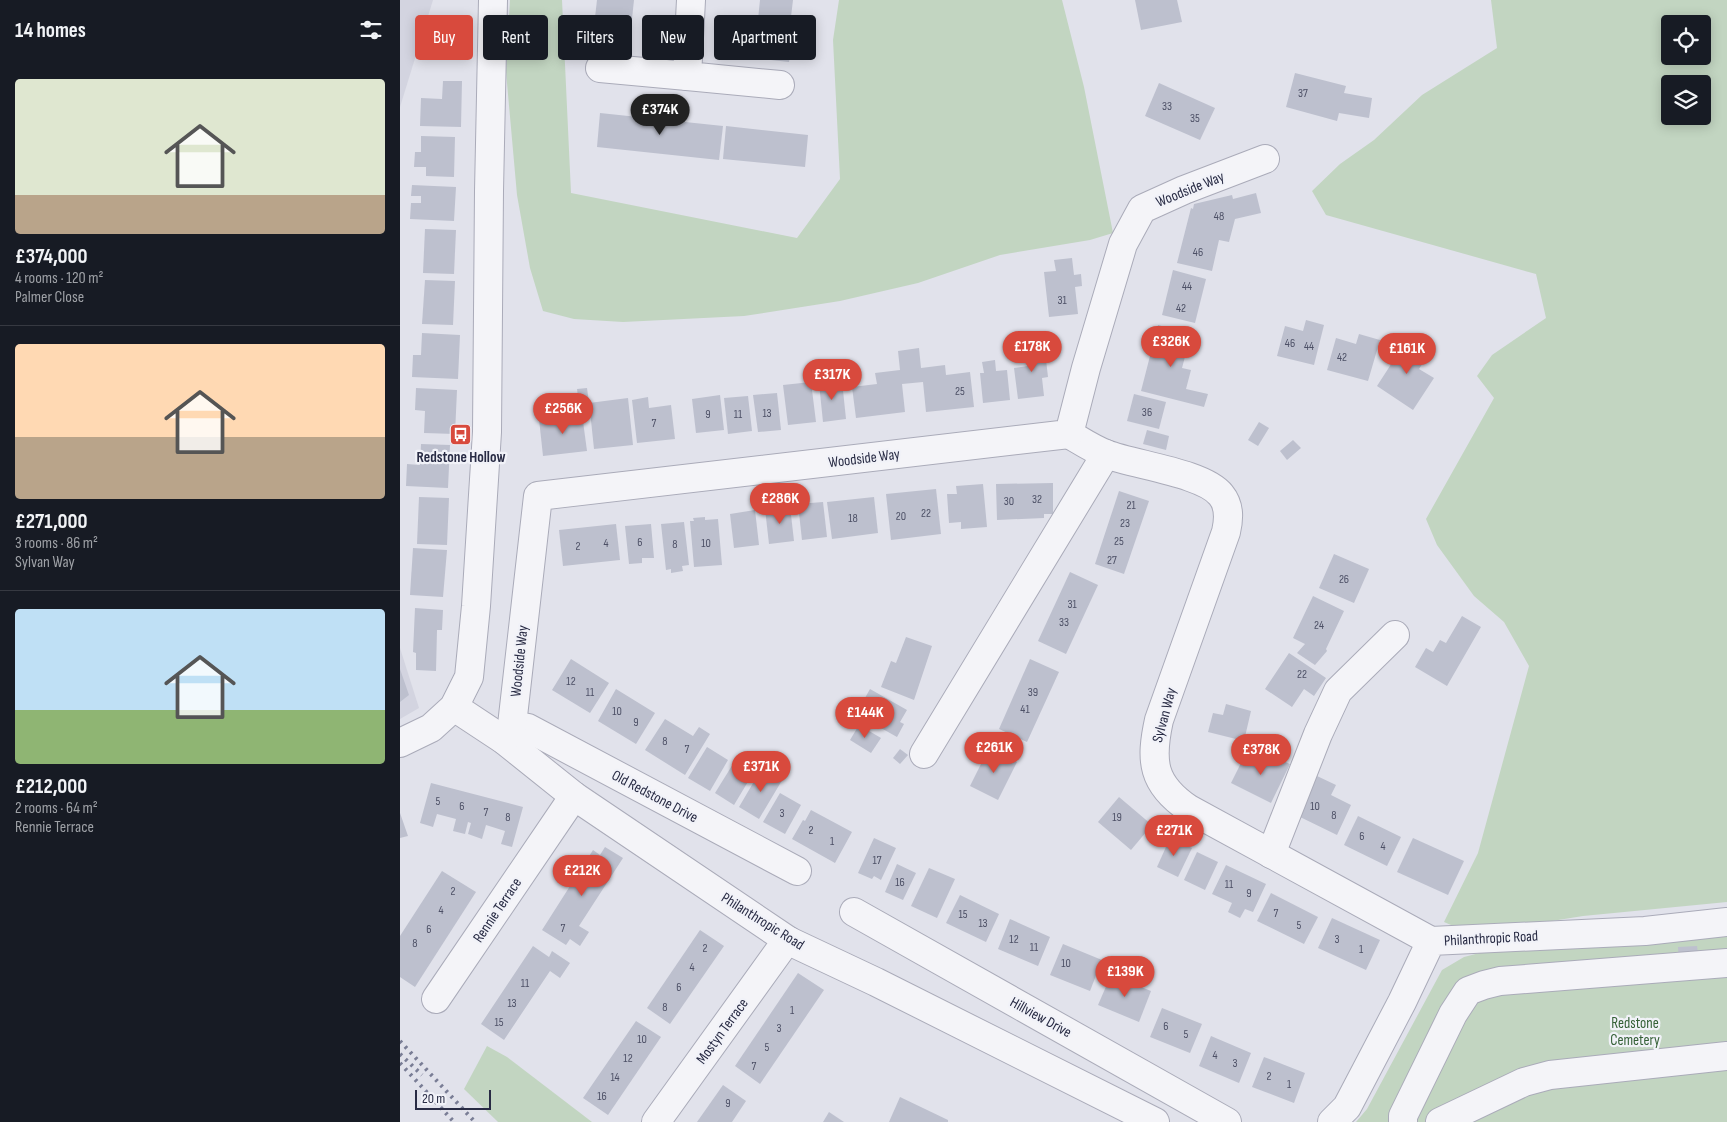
<!DOCTYPE html>
<html lang="en">
<head>
<meta charset="utf-8">
<style>
	:root { --surface:#171b24; --page:#20242c; --text:#f1f3f6; --muted:#9ea1a6; --line:#363941; --accent:#d84a3d }
	body { margin:0; font-family:"Sofia Sans Condensed",sans-serif; background:var(--page); color:var(--text); height:100vh; display:flex; flex-direction:column; font-size:19px; white-space:nowrap }
	* { box-sizing:border-box; margin:0 }
	p { font-size:16px; color:var(--muted) }
	.icon { flex:none; width:28px; height:28px; fill:none; stroke:currentColor; stroke-width:2; stroke-linecap:round; stroke-linejoin:round }
	.map { position:relative; flex:1; overflow:hidden }
	.drawer { display:flex; flex-direction:column; background:var(--surface); width:400px }
	.drawer>* { flex:none }
	.banner { position:absolute; left:15px; top:15px; width:475px; height:45px; display:flex; gap:10px }
	.fabs { position:absolute; left:1261px; top:15px; display:grid; gap:10px }
	.fabs a { display:grid; place-items:center; width:50px; height:50px; border-radius:5px; background:var(--surface); box-shadow:0 2px 12px #0003; font-size:25px }
	.scale { position:absolute; left:15px; bottom:12px; width:76px; box-sizing:border-box; padding-left:5px; border:2px solid #282b44; border-top:0; font-size:14px; line-height:18px; white-space:nowrap; color:#282b44; -webkit-text-stroke:4px #f1f2f8; paint-order:stroke }
	.price { position:absolute; translate:-50% -42px; padding:0 11px; border-radius:18px; background:var(--accent); color:#fff; font-size:16px; line-height:32px; filter:drop-shadow(0 1px 2px #0008) }
	.price::after { content:''; position:absolute; left:50%; top:30px; width:15px; height:11px; margin-left:-8px; background:inherit; clip-path:polygon(0 0,100% 0,50% 100%) }
	.price.current { background:#222; color:#fff }
	ul { padding:0; list-style:none }
	li { display:grid; align-content:center; gap:10px; height:265px; padding:0 15px }
	li+li { border-top:1px solid var(--line) }
	li span { display:grid; place-items:center; height:155px; border-radius:5px; color:#555 }
	li>.icon { margin-inline-start:auto }
	span .icon { width:90px; height:90px; fill:#fffc; stroke-width:1 }
	li b { font-size:21px }
	h2 { display:flex; justify-content:space-between; align-items:center; height:60px; padding:0 15px; font-size:21px }
	.chip { padding:0 18px; border-radius:5px; background:var(--surface); box-shadow:0 2px 12px #0003; font-size:18px; line-height:45px }
	.chip.current { background:var(--accent); color:#fff }
	main { display:flex; flex:1; min-height:0 }
	.map>svg:first-child { display:block }
	.built { fill:#d3d4e0 }
	.green { fill:#c2d5c1; fill-rule:evenodd }
	.building { fill:#bdc0ce }
	.lines { fill:none; stroke-linecap:round; stroke-linejoin:round }
	.minor-casing { stroke:#aaabb9; stroke-width:30 }
	.minor { stroke:#f4f4f8; stroke-width:28 }
	.rail { stroke:#797d95; stroke-width:4; stroke-dasharray:2.5 5; stroke-linecap:butt }
	.labels { text-anchor:middle; stroke-width:4.5; stroke-linejoin:round; paint-order:stroke }
	.number-label { font-size:12px; fill:#4d5066 }
	.street-label { font-size:15px; fill:#282b44; stroke:#f1f2f8 }
	.poi-label { font-size:15px; font-weight:bold; fill:#282b44; stroke:#f1f2f8 }
	.park-label { font-size:15px; fill:#346036; stroke:#f1f2f8 }
</style>
</head>
<body>
<main>
<section class="drawer">
<h2>14 homes<svg class="icon" aria-label="filters" viewBox="0 0 24 24"><path d="M4 7h16M4 17h16"/><circle cx="9" cy="7" r="2"/><circle cx="15" cy="17" r="2"/></svg></h2>
<ul>
<li><span style="background:linear-gradient(#dfe7d0 75%,#b9a48a 0)"><svg class="icon" aria-label="home" viewBox="0 0 24 24"><path d="M3 11l9-7 9 7M6 9v11h12V9"/></svg></span><div><b>£374,000</b><p>4 rooms · 120 m²</p><p>Palmer Close</p></div></li>
<li><span style="background:linear-gradient(#ffd9b3 60%,#b9a48a 0)"><svg class="icon" aria-label="home" viewBox="0 0 24 24"><path d="M3 11l9-7 9 7M6 9v11h12V9"/></svg></span><div><b>£271,000</b><p>3 rooms · 86 m²</p><p>Sylvan Way</p></div></li>
<li><span style="background:linear-gradient(#bfe0f5 65%,#8fb573 0)"><svg class="icon" aria-label="home" viewBox="0 0 24 24"><path d="M3 11l9-7 9 7M6 9v11h12V9"/></svg></span><div><b>£212,000</b><p>2 rooms · 64 m²</p><p>Rennie Terrace</p></div></li>
</ul>
</section>
<div class="map">
<svg width="1327" height="1122" viewBox="0 0 1327 1122">
	<rect width="100%" height="100%" fill="#e1e2eb"/>
	<g class="built">
		<path d="M0,0H33L0,107Z"/>
		<path d="M0,648L19,708L0,719Z"/>
	</g>
	<g class="green">
		<path d="M110,0H162L171,193L397,238L440,179L433,40L439,0H662L684,87L713,233L690,240L600,255L518,283L440,301L344,316L223,322L174,319L143,311L130,268L117,195L106,72Z"/>
		<path d="M1091,0H1327V902L1183,916L1072,934L1044,922L1078,853L1129,666L1104,622L1074,596L1037,545L1026,519L1094,398L1077,376L1092,355L1146,318L1136,274L926,215L912,191L940,164L974,140L1022,95L1097,48ZM1270,24H1302V56H1270ZM1270,84H1302V116H1270Z"/>
		<path d="M1327,932V1122H956L967,1109L1042,970L1064,957L1095,949Z"/>
		<path d="M87,1046L107,1057L192,1122H98L64,1089Z"/>
	</g>
	<g class="building">
		<path d="M197,0H234L231,28L194,26Z"/>
		<path d="M360,0H393L387,50H391L389,62L354,58Z"/>
		<path d="M735,0H777L782,22L741,30Z"/>
		<path d="M895,73L946,86L944,93L972,98L969,118L939,113L937,121L886,107Z"/>
		<path d="M43,81H62L61,127L20,126L21,98L42,99Z"/>
		<path d="M759,83L815,108L800,140L745,116Z"/>
		<path d="M200,113L323,126L319,160L197,147Z"/>
		<path d="M326,126L408,135L405,167L323,159Z"/>
		<path d="M21,136L55,137L54,177L26,176V167H14L15,152H21Z"/>
		<path d="M12,185L56,187L54,221L10,219L11,203H21V196H11Z"/>
		<path d="M856,193L861,213L835,219L829,242L819,240L812,271L777,263L791,208L793,209L794,204L832,195L833,199Z"/>
		<path d="M25,229L56,230L54,274L23,273Z"/>
		<path d="M672,258L674,275L681,274L682,286L675,287L678,314L649,317L644,272L656,271L654,260Z"/>
		<path d="M773,270L806,279L795,323L762,315Z"/>
		<path d="M25,280L55,281L53,325L22,324Z"/>
		<path d="M906,320L924,325L914,365L877,356L885,326L903,331Z"/>
		<path d="M758,325L791,334L782,368L791,370L786,389L808,394L804,407L741,391Z"/>
		<path d="M22,333L60,335L58,379L12,377L13,355H21Z"/>
		<path d="M959,334L980,340L968,381L927,370L936,338L956,344Z"/>
		<path d="M1008,338L1030,352L1019,369L1034,378L1013,410L977,386Z"/>
		<path d="M644,342L648,377L642,378L644,396L618,399L614,368L628,366L626,344Z"/>
		<path d="M519,348L521,368L545,365L546,375L570,372L574,407L526,412L523,382L502,384L505,412L456,418L452,387L477,384L475,373L500,370L498,351Z"/>
		<path d="M595,360L596,371L607,370L610,400L583,403L580,373H584L582,362Z"/>
		<path d="M442,381L446,419L423,422L419,383Z"/>
		<path d="M411,382L416,422L388,425L383,385Z"/>
		<path d="M16,388L57,390L55,434L24,433L25,411L15,410Z"/>
		<path d="M187,388L189,403L228,398L233,445L194,449L190,411L180,412L177,389Z"/>
		<path d="M377,393L381,430L358,432L353,395Z"/>
		<path d="M734,394L766,402L759,429L727,421Z"/>
		<path d="M320,395L324,430L296,433L292,399Z"/>
		<path d="M348,396L352,431L328,434L324,398Z"/>
		<path d="M248,397L249,408L271,405L275,439L237,443L232,400Z"/>
		<path d="M182,414L187,451L143,456L139,419Z"/>
		<path d="M859,422L869,428L858,446L848,440Z"/>
		<path d="M747,430L769,436L766,450L743,444Z"/>
		<path d="M893,440L901,448L887,460L880,451Z"/>
		<path d="M21,444L50,445L48,488L6,486L7,464L20,465Z"/>
		<path d="M653,483V514H644V518L597,520L596,484Z"/>
		<path d="M583,484L587,527L561,529V522L549,523L547,494H557L556,486Z"/>
		<path d="M536,489L541,534L491,540L486,494Z"/>
		<path d="M719,491L749,501L724,574L695,564Z"/>
		<path d="M19,497L49,498L47,545L17,544Z"/>
		<path d="M474,497L478,533L432,539L427,502Z"/>
		<path d="M423,502L427,537L402,540L398,504Z"/>
		<path d="M390,506L394,541L369,544L365,509Z"/>
		<path d="M355,510L359,545L334,548L330,514Z"/>
		<path d="M305,517V520L318,519L322,565L294,567L290,521H294L293,518Z"/>
		<path d="M284,522L289,565L282,566L283,571L271,573V569L266,570L261,524Z"/>
		<path d="M216,524L220,560L163,566L159,530Z"/>
		<path d="M251,524L254,558H242V563L229,564L225,526Z"/>
		<path d="M13,548L47,550L43,597L10,595Z"/>
		<path d="M934,554L969,569L954,603L919,588Z"/>
		<path d="M670,572L698,585L666,654L638,641Z"/>
		<path d="M913,596L944,611L926,649L927,651L915,665L897,653L905,644L893,638Z"/>
		<path d="M15,608L43,610L42,630H37L36,671L16,670V653L13,652Z"/>
		<path d="M1062,616L1081,627L1047,686L1015,667L1026,648L1033,652L1040,640L1046,643Z"/>
		<path d="M506,637L532,646L514,700L481,687L491,661L496,663Z"/>
		<path d="M889,653L926,678L914,696L904,689L892,707L865,689Z"/>
		<path d="M171,659L209,683L190,713L152,690Z"/>
		<path d="M630,659L659,672L627,742L599,729Z"/>
		<path d="M0,669L9,695L0,702Z"/>
		<path d="M216,689L255,713L236,744L198,721Z"/>
		<path d="M470,689L507,710L500,722L504,724L497,737L456,714Z"/>
		<path d="M826,704L851,711L844,741L808,732L813,713L823,715Z"/>
		<path d="M265,719L293,736L299,727L310,734L285,775L245,750Z"/>
		<path d="M459,725L481,738L471,753L450,740Z"/>
		<path d="M307,747L328,760L310,791L288,778Z"/>
		<path d="M589,748L617,762L598,800L570,786Z"/>
		<path d="M500,749L508,755L500,764L493,758Z"/>
		<path d="M846,753L867,764L871,756L890,764L871,803L831,783Z"/>
		<path d="M333,764L352,775L334,805L315,793Z"/>
		<path d="M366,766L384,777L359,819L339,807L356,778L358,779Z"/>
		<path d="M917,776L936,785L931,795L951,805L937,835L898,816Z"/>
		<path d="M31,783L123,807L112,847L101,844L105,831L86,825L82,839L68,834L71,823L68,822L65,834L53,831L56,819L37,814L33,827L20,823Z"/>
		<path d="M380,793L401,805L385,834L363,822Z"/>
		<path d="M719,797L752,825L731,850L698,822Z"/>
		<path d="M411,810L452,832L435,863L392,839L403,820L405,821Z"/>
		<path d="M0,813L8,836L0,838Z"/>
		<path d="M958,816L1001,837L987,866L944,845Z"/>
		<path d="M474,838L496,848L481,880L474,876L472,879L458,873Z"/>
		<path d="M770,838L792,848L778,877L757,867Z"/>
		<path d="M1013,838L1064,861L1048,895L997,872Z"/>
		<path d="M205,847L223,858L179,926L189,932L180,946L170,939L166,945L142,930L193,850L200,855Z"/>
		<path d="M797,852L818,862L805,890L784,880Z"/>
		<path d="M497,864L516,873L503,900L485,892Z"/>
		<path d="M826,865L866,884L853,912L845,909L840,918L828,912L832,903L812,894Z"/>
		<path d="M529,868L555,879L537,918L511,906Z"/>
		<path d="M42,871L76,892L15,987L0,977V936Z"/>
		<path d="M871,893L918,917L904,944L857,921Z"/>
		<path d="M560,895L599,914L586,942L546,923Z"/>
		<path d="M932,918L980,940L966,970L918,948Z"/>
		<path d="M610,919L650,937L638,966L598,949Z"/>
		<path d="M300,930L324,946L270,1024L247,1008Z"/>
		<path d="M663,944L702,960L690,991L650,975Z"/>
		<path d="M133,946L149,957L152,951L170,963L160,978L150,971L104,1040L81,1024Z"/>
		<path d="M1297,946L1299,961L1279,962L1278,947Z"/>
		<path d="M398,973L424,990L360,1084L335,1066Z"/>
		<path d="M711,975L751,991L739,1022L698,1005Z"/>
		<path d="M762,1008L802,1024L790,1053L750,1037Z"/>
		<path d="M236,1021L261,1037L208,1115L183,1098Z"/>
		<path d="M811,1036L851,1053L839,1083L799,1066Z"/>
		<path d="M864,1057L905,1073L894,1103L852,1087Z"/>
		<path d="M323,1085L346,1101L332,1122H297Z"/>
		<path d="M500,1097L548,1120V1122H489Z"/>
		<path d="M429,1112L444,1122H423Z"/>
	</g>
	<g class="lines">
		<defs>
			<g id="minor">
				<path d="M291,0L287,76L380,85"/>
				<path d="M200,68L287,76"/>
				<path d="M669,434C681,441 693,449 706,454C734,465 804,473 821,495C830,506 829,519 826,532L759,720C750,761 752,784 789,809L1031,941"/>
				<path d="M54,707L104,740L174,796L389,941L476,982L755,1122"/>
				<path d="M112,725L128,728L397,871"/>
				<path d="M104,740L112,725L138,496L669,434L686,368L723,244L742,209L784,190L865,159"/>
				<path d="M0,743L31,728L54,707L69,677L76,606L87,432L89,191L93,0"/>
				<path d="M524,754L706,454"/>
				<path d="M871,854L918,734L938,691L995,635"/>
				<path d="M454,912L827,1122"/>
				<path d="M36,999L174,796"/>
				<path d="M256,1122L382,947L389,941"/>
				<path d="M932,1122L947,1107L1002,1002L1031,941L1245,931L1327,922"/>
				<path d="M1003,1122V1116L1053,1014L1068,991L1084,985L1100,981L1327,963"/>
				<path d="M1040,1122L1124,1082L1150,1075L1327,1056"/>
			</g>
		</defs>
		<use href="#minor" class="minor-casing"/>
		<use href="#minor" class="minor"/>
		<g class="rail">
			<path d="M0,1041L75,1122"/>
			<path d="M0,1054L22,1075"/>
			<path d="M0,1063L54,1122"/>
		</g>
	</g>
	<defs>
		<symbol id="bus-square" viewBox="-11 -11 22 22"><rect x="-9" y="-9" width="18" height="18" rx="4" fill="#d84a3d" stroke="#f1f2f8"/><path d="M-5-6H5V4H4V6H2V4H-2V6H-4V4H-5ZM-3.5-4V0h7V-4ZM-3.5 1.2v1.5H-2V1.2ZM2 1.2v1.5H3.5V1.2Z" fill="#fff"/></symbol>
	</defs>
	<g fill-rule="evenodd">
		<use href="#bus-square" x="48" y="422" width="25" height="25"/>
	</g>
	<g class="labels">
		<g class="number-label">
			<text x="903" y="97">37</text>
			<text x="767" y="110">33</text>
			<text x="795" y="122">35</text>
			<text x="819" y="220">48</text>
			<text x="798" y="256">46</text>
			<text x="787" y="290">44</text>
			<text x="662" y="304">31</text>
			<text x="781" y="312">42</text>
			<text x="890" y="347">46</text>
			<text x="909" y="350">44</text>
			<text x="942" y="361">42</text>
			<text x="560" y="395">25</text>
			<text x="747" y="416">36</text>
			<text x="367" y="417">13</text>
			<text x="308" y="418">9</text>
			<text x="338" y="418">11</text>
			<text x="254" y="427">7</text>
			<text x="637" y="503">32</text>
			<text x="609" y="505">30</text>
			<text x="731" y="509">21</text>
			<text x="526" y="517">22</text>
			<text x="501" y="520">20</text>
			<text x="453" y="522">18</text>
			<text x="725" y="527">23</text>
			<text x="719" y="545">25</text>
			<text x="240" y="546">6</text>
			<text x="206" y="547">4</text>
			<text x="306" y="547">10</text>
			<text x="275" y="548">8</text>
			<text x="178" y="550">2</text>
			<text x="712" y="564">27</text>
			<text x="944" y="583">26</text>
			<text x="672" y="608">31</text>
			<text x="664" y="626">33</text>
			<text x="919" y="629">24</text>
			<text x="902" y="678">22</text>
			<text x="171" y="685">12</text>
			<text x="190" y="696">11</text>
			<text x="633" y="696">39</text>
			<text x="625" y="713">41</text>
			<text x="217" y="715">10</text>
			<text x="236" y="726">9</text>
			<text x="265" y="745">8</text>
			<text x="287" y="753">7</text>
			<text x="38" y="805">5</text>
			<text x="62" y="810">6</text>
			<text x="915" y="810">10</text>
			<text x="86" y="816">7</text>
			<text x="382" y="817">3</text>
			<text x="934" y="819">8</text>
			<text x="108" y="821">8</text>
			<text x="717" y="821">19</text>
			<text x="411" y="834">2</text>
			<text x="962" y="840">6</text>
			<text x="432" y="845">1</text>
			<text x="983" y="850">4</text>
			<text x="477" y="864">17</text>
			<text x="500" y="886">16</text>
			<text x="829" y="888">11</text>
			<text x="53" y="895">2</text>
			<text x="849" y="897">9</text>
			<text x="41" y="914">4</text>
			<text x="876" y="917">7</text>
			<text x="563" y="918">15</text>
			<text x="583" y="927">13</text>
			<text x="899" y="929">5</text>
			<text x="163" y="932">7</text>
			<text x="29" y="933">6</text>
			<text x="614" y="943">12</text>
			<text x="937" y="943">3</text>
			<text x="15" y="947">8</text>
			<text x="634" y="951">11</text>
			<text x="305" y="952">2</text>
			<text x="961" y="953">1</text>
			<text x="666" y="967">10</text>
			<text x="292" y="971">4</text>
			<text x="125" y="987">11</text>
			<text x="279" y="991">6</text>
			<text x="112" y="1007">13</text>
			<text x="265" y="1011">8</text>
			<text x="392" y="1014">1</text>
			<text x="99" y="1026">15</text>
			<text x="766" y="1030">6</text>
			<text x="379" y="1032">3</text>
			<text x="786" y="1038">5</text>
			<text x="242" y="1043">10</text>
			<text x="367" y="1051">5</text>
			<text x="815" y="1059">4</text>
			<text x="228" y="1062">12</text>
			<text x="835" y="1067">3</text>
			<text x="354" y="1070">7</text>
			<text x="869" y="1080">2</text>
			<text x="215" y="1081">14</text>
			<text x="889" y="1088">1</text>
			<text x="202" y="1100">16</text>
			<text x="328" y="1107">9</text>
		</g>
		<g class="street-label">
			<text transform="translate(790 189) rotate(-22)" y="5">Woodside Way</text>
			<text transform="translate(464 458) rotate(-7)" y="5">Woodside Way</text>
			<text transform="translate(119 661) rotate(-84)" y="5">Woodside Way</text>
			<text transform="translate(764 715) rotate(-75)" y="5">Sylvan Way</text>
			<text transform="translate(255 796) rotate(28)" y="5">Old Redstone Drive</text>
			<text transform="translate(97 910) rotate(-56)" y="5">Rennie Terrace</text>
			<text transform="translate(363 921) rotate(32)" y="5">Philanthropic Road</text>
			<text transform="translate(1091 938) rotate(-3)" y="5">Philanthropic Road</text>
			<text transform="translate(641 1017) rotate(29)" y="5">Hillview Drive</text>
			<text transform="translate(322 1031) rotate(-54)" y="5">Mostyn Terrace</text>
		</g>
		<g class="poi-label">
			<text x="61" y="462">Redstone Hollow</text>
		</g>
		<g class="park-label">
			<text x="1235" y="1028">Redstone<tspan x="1235" dy="17">Cemetery</tspan></text>
		</g>
	</g>
</svg>
<div class="fabs">
<a><svg class="icon" aria-label="locate" viewBox="0 0 24 24"><circle cx="12" cy="12" r="6"/><path d="M12 2v4M12 18v4M2 12h4M18 12h4"/></svg></a>
<a><svg class="icon" aria-label="layers" viewBox="0 0 24 24"><path d="M12 4l9 5-9 5-9-5zM3 14l9 5 9-5"/></svg></a>
</div>
<div class="scale">20 m</div>
<b class="price current" style="left:260px;top:136px">£374K</b>
<b class="price" style="left:771px;top:368px">£326K</b>
<b class="price" style="left:632px;top:373px">£178K</b>
<b class="price" style="left:1007px;top:375px">£161K</b>
<b class="price" style="left:432px;top:401px">£317K</b>
<b class="price" style="left:163px;top:435px">£256K</b>
<b class="price" style="left:380px;top:525px">£286K</b>
<b class="price" style="left:465px;top:739px">£144K</b>
<b class="price" style="left:594px;top:774px">£261K</b>
<b class="price" style="left:861px;top:776px">£378K</b>
<b class="price" style="left:361px;top:793px">£371K</b>
<b class="price" style="left:774px;top:857px">£271K</b>
<b class="price" style="left:182px;top:897px">£212K</b>
<b class="price" style="left:725px;top:998px">£139K</b>
<div class="banner">
<a class="chip current">Buy</a>
<a class="chip">Rent</a>
<a class="chip">Filters</a>
<a class="chip">New</a>
<a class="chip">Apartment</a>
</div>
</div>
</main>
</body>
</html>
